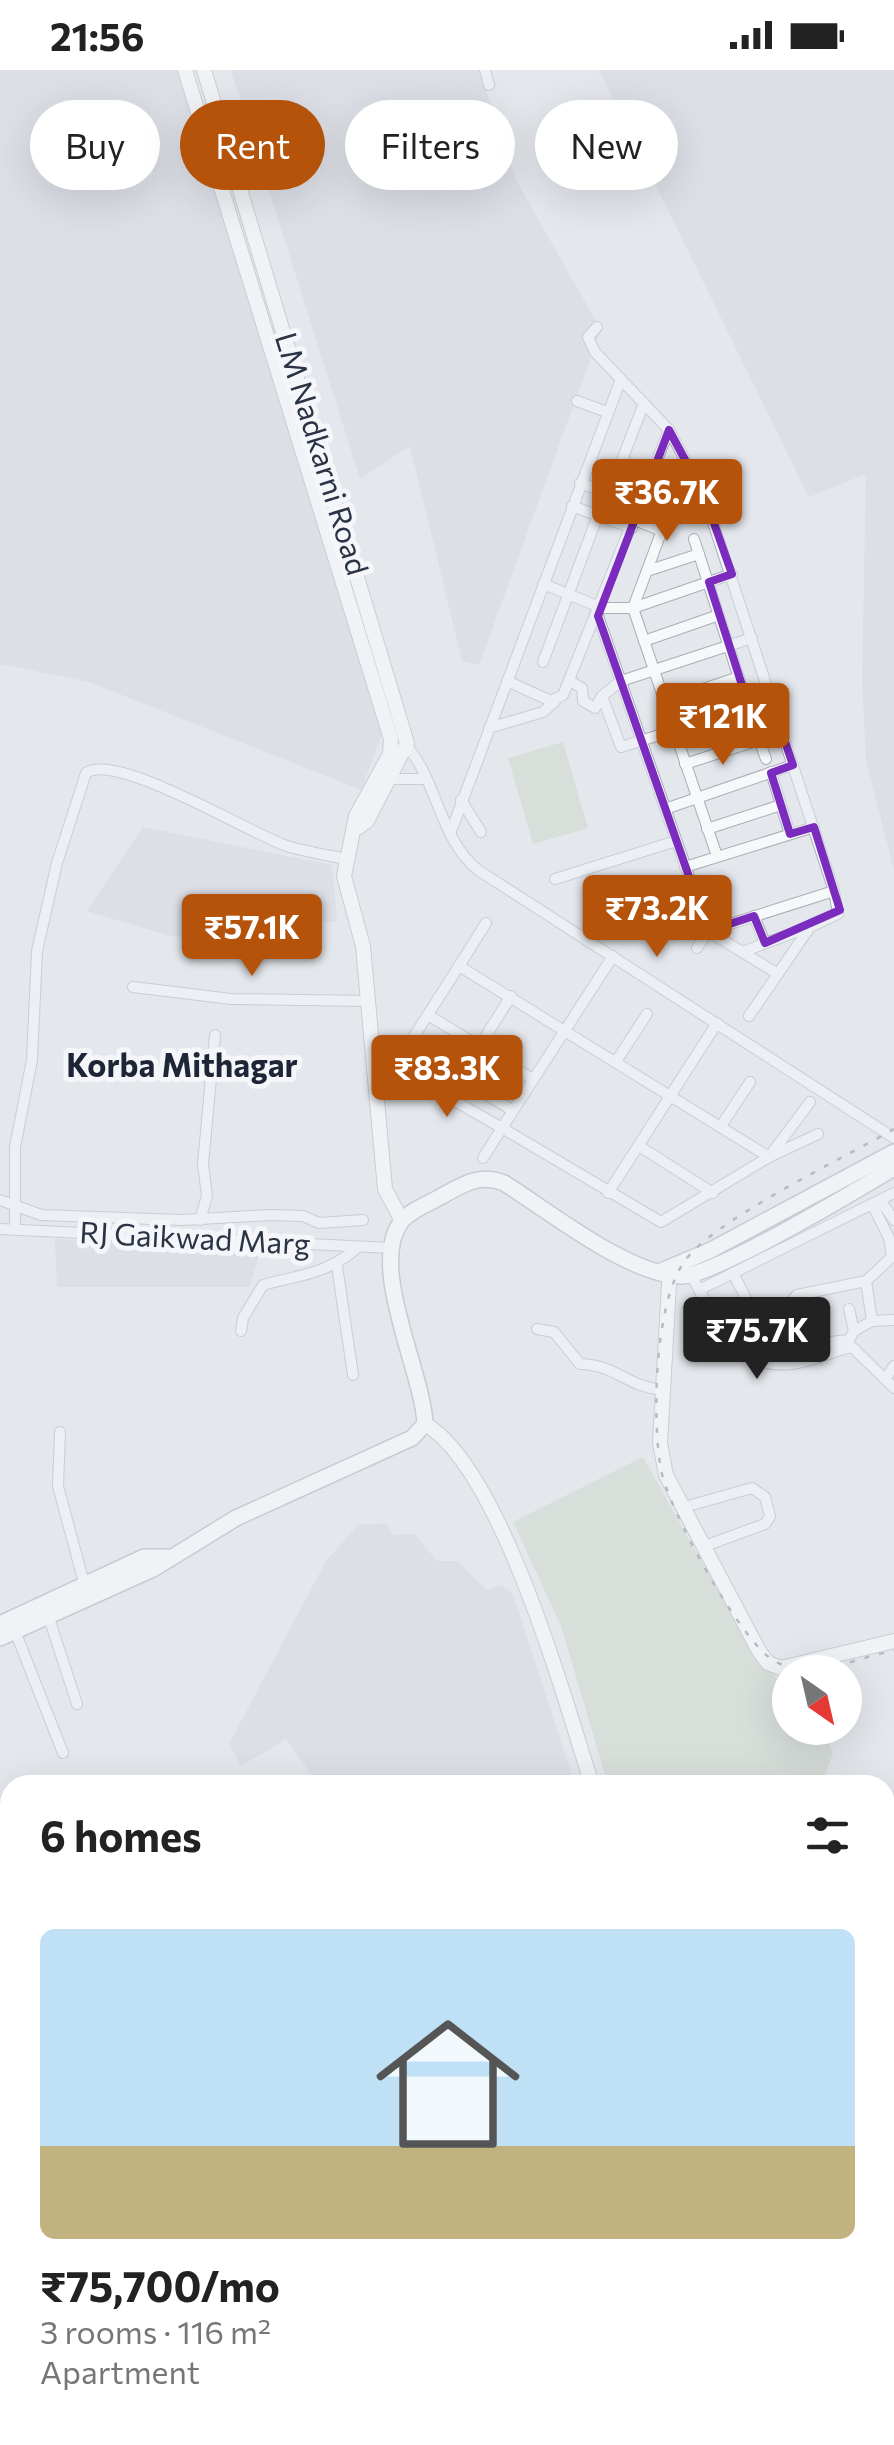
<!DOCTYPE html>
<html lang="en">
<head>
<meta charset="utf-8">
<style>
	:root { --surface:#fff; --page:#f6f6f6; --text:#222; --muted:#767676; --accent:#b45309 }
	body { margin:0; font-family:Commissioner,sans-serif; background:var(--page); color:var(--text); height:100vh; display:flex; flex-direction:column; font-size:38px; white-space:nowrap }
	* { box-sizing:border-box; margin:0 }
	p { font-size:32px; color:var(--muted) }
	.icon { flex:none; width:55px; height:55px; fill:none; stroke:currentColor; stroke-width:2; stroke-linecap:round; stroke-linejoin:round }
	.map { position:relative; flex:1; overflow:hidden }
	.drawer { position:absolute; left:0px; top:1705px; width:895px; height:670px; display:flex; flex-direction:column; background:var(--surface); border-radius:30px 30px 0 0; box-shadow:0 10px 40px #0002 }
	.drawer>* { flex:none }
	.hud { position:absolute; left:30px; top:30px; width:835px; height:90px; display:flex; gap:20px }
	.needle { width:65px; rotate:146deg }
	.fabs { position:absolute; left:772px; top:1585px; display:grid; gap:20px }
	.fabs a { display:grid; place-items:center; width:90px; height:90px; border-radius:50%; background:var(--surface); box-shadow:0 10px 40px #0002; font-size:50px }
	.price { position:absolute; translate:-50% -85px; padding:0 22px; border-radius:10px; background:var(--accent); color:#fff; font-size:32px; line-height:65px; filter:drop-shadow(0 2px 5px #0008) }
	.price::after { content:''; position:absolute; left:50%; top:60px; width:30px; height:22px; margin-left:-15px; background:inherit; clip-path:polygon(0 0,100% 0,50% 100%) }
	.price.selected { background:#222; color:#fff }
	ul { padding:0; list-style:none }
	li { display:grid; align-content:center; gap:20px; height:530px; padding:0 40px }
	li span { display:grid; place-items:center; height:310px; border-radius:15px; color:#555 }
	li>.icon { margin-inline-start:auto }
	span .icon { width:180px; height:180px; fill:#fffc; stroke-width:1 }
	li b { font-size:42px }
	h2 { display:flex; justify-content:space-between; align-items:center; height:120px; padding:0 40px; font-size:42px }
	.pill { padding:0 35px; border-radius:45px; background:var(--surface); box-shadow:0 10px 40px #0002; font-size:35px; line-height:90px }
	.pill.selected { background:var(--accent); color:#fff }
	.status { display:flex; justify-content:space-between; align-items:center; height:70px; padding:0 50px; background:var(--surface); direction:ltr }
	.status svg { height:28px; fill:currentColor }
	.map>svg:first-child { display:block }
	.built { fill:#d2d6de }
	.green { fill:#c9d6c5 }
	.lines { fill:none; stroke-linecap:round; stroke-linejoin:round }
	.street-casing { stroke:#a9aeb7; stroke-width:12 }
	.secondary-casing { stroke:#a9aeb7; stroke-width:16 }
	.primary-casing { stroke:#a3abb8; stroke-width:18 }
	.street { stroke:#f7f8fa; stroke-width:10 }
	.secondary { stroke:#fff; stroke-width:14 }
	.primary { stroke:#fff; stroke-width:15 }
	.rail { stroke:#7d8696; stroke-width:2.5; stroke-dasharray:5 10; stroke-linecap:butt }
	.marked { fill:none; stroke:#7b2cbf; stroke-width:8; stroke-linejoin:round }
	.labels { text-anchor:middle; stroke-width:10; stroke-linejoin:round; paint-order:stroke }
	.street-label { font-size:30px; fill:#2b3445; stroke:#f4f6f9 }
	.neighbourhood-label { font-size:32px; font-weight:bold; fill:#1d2536; stroke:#f4f6f9 }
</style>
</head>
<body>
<div class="status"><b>21:56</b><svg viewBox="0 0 49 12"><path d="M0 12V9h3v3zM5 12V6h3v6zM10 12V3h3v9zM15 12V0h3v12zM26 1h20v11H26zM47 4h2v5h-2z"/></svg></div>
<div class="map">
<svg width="894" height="2375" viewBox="0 0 894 2375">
	<rect width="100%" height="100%" fill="#e4e7ec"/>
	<g class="built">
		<path d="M0,0H183L384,659L361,720L89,612L0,594Z"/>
		<path d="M231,0H479L516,110L601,260L479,595L462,591L410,376L360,409Z"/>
		<path d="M599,0H894V800L866,690L862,611L866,404L809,427Z"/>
		<path d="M143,757L332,795L337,852L298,851L296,878L170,866L87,841Z"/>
		<path d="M55,1169L261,1179L249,1217H57Z"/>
		<path d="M387,1453L392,1465L415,1464L437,1491H458L486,1520L501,1515L513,1524L575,1715H311L316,1711L286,1669L241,1696L229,1674L326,1491L358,1455Z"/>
		<path d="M10,2077V2314L0,2319V2079Z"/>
	</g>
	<g class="green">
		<path d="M563,672L588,758L533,774L508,688Z"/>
		<path d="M643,1387L755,1587L790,1621V1658H822L833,1684L821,1715H608L561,1556L513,1452Z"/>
	</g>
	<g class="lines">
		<defs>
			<g id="street">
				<path d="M485,0L489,15"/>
				<path d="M597,257L588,267L595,282L669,360L704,425L834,821L708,861L697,878"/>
				<path d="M577,331L607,342"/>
				<path d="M644,333L622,390L652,405"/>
				<path d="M687,393L633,538L717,786"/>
				<path d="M580,413L641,435"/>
				<path d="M572,436L632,458"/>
				<path d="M635,450L662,461"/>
				<path d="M647,501L699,484"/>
				<path d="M543,514L602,538H633L732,504"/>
				<path d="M598,546L708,861L778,904"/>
				<path d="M752,568L621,611L602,626L621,677L771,630"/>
				<path d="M644,571L719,545"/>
				<path d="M543,592L598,445"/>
				<path d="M507,611L551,631L563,625L669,360"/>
				<path d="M570,611L582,618L583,631L595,638L602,626"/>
				<path d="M664,632L739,607"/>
				<path d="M489,658L543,642L555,631"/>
				<path d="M759,670L766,689"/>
				<path d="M405,674C437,708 439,769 478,800L894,1068"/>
				<path d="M685,694L759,670L694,469"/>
				<path d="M391,709H425"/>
				<path d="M461,730L481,762"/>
				<path d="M781,735L790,764"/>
				<path d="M665,739L793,695"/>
				<path d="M707,759L781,735L771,702"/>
				<path d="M450,764L621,309"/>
				<path d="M685,797L814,757"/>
				<path d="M555,809L676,771"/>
				<path d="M754,846L765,873"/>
				<path d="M486,853L459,896L769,1087L818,1064"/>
				<path d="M742,882L809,857"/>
				<path d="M613,886L502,1058L661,1152L769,1087L810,1032"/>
				<path d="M133,917L231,929L369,931"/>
				<path d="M428,945L531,1008"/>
				<path d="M749,946L810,857L838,844L834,821"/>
				<path d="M411,971L459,896"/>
				<path d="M479,977L511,926"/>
				<path d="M617,990L647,944"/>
				<path d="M459,1008L512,1040"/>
				<path d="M418,1010L502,1058L483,1088"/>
				<path d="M721,1056L750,1012"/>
				<path d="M639,1076L713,1123"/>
				<path d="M608,1123L717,953"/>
				<path d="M0,1130L41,1145L182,1150L271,1145L303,1146L319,1153L363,1150"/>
				<path d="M880,1130L894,1150"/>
				<path d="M200,1150L207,1126L203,1094L215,965"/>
				<path d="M0,1159L391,1178"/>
				<path d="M15,1159V1077L32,990L37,881L57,793L86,703C115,681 251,764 287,776C306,782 327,785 347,789"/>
				<path d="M337,1196L353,1305"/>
				<path d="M690,1203C714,1244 730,1301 791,1294C812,1292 831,1281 852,1277L894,1318"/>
				<path d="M866,1211L872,1251L854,1261L849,1270L822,1273L820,1264L797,1251L791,1232L797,1225L866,1211L892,1187L889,1168L872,1134"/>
				<path d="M703,1218L894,1123"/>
				<path d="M849,1239L854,1261"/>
				<path d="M817,1242L820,1264"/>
				<path d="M872,1251L893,1250"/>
				<path d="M537,1259L554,1262L580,1294C617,1295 625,1316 662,1320"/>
				<path d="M727,1259L736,1266L758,1252L733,1203"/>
				<path d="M241,1261L243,1248L263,1215C300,1205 328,1204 358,1177"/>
				<path d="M759,1274C774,1298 802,1283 822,1273"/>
				<path d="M885,1309L894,1296"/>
				<path d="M60,1362L58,1416L85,1517"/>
				<path d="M681,1438L752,1418L765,1427L770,1446L765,1454L702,1477"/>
				<path d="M48,1545L77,1634"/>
				<path d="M15,1561L63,1683"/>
				<path d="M885,1797L894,1789"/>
				<path d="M885,1848L894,1852"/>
				<path d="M0,2077L10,2073"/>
				<path d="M0,2312L10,2308"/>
				<path d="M150,2365L155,2375"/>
				<path d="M379,2365L384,2375"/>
			</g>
			<g id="secondary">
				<path d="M185,0L391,669L390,684L356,746L344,806L363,876L385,1119L402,1151"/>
				<path d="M204,0L407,673L367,751L357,758"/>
				<path d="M670,1197L660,1373L666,1405L759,1581L768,1593L781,1598L894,1571"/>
				<path d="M425,1354C501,1398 565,1630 592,1715"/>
				<path d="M885,2188L894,2202"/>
			</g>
			<g id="primary">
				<path d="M659,1202L711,1180L894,1082"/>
				<path d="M0,1554L144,1487H166"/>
				<path d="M0,1568L153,1499L236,1448L412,1368L425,1354C423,1302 368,1197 401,1152C409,1141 428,1134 440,1127C462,1115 479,1103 504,1113C549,1141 628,1205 681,1206C712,1207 859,1119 894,1098"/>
			</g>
		</defs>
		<use href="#street" class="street-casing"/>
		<use href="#secondary" class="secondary-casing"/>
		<use href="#primary" class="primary-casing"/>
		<use href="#street" class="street"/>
		<use href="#secondary" class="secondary"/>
		<use href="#primary" class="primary"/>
		<path class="rail" d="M894,1059C844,1088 713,1150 684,1192C654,1235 652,1350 661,1400C668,1439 742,1575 776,1592C816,1612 854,1587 894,1581"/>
	</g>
	<path d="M0 0H894V2375H0ZM669,360L704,425L732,504L709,512L749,637L771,630L793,695L771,703L790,764L814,757L840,840L765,873L754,846L708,861L598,546Z" fill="#e4e7ec" fill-opacity=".55" fill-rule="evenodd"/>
	<path class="marked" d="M669,360L704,425L732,504L709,512L749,637L771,630L793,695L771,703L790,764L814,757L840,840L765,873L754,846L708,861L598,546Z"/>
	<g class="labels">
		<g class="street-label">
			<text transform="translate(321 384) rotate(73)" y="10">LM Nadkarni Road</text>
			<text transform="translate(195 1169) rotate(3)" y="10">RJ Gaikwad Marg</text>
		</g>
		<g class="neighbourhood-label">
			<text x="182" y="1007">Korba Mithagar</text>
		</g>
	</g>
</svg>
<div class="fabs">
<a><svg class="needle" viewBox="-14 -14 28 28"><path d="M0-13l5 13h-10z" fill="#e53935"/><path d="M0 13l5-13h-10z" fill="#767676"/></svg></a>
</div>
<b class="price" style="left:667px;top:474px">₹36.7K</b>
<b class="price" style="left:723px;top:698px">₹121K</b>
<b class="price" style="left:657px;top:890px">₹73.2K</b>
<b class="price" style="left:252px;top:909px">₹57.1K</b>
<b class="price" style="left:447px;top:1050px">₹83.3K</b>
<b class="price selected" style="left:757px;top:1312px">₹75.7K</b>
<div class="hud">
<a class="pill">Buy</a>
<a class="pill selected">Rent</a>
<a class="pill">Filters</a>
<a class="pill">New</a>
</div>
<section class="drawer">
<h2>6 homes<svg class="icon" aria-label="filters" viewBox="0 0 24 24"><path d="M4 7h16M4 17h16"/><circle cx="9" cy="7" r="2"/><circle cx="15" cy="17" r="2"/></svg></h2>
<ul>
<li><span style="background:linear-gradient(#bfe0f5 70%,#c2b280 0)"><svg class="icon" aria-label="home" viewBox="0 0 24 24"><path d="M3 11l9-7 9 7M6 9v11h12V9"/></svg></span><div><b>₹75,700/mo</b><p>3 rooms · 116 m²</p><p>Apartment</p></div></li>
</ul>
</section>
</div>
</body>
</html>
